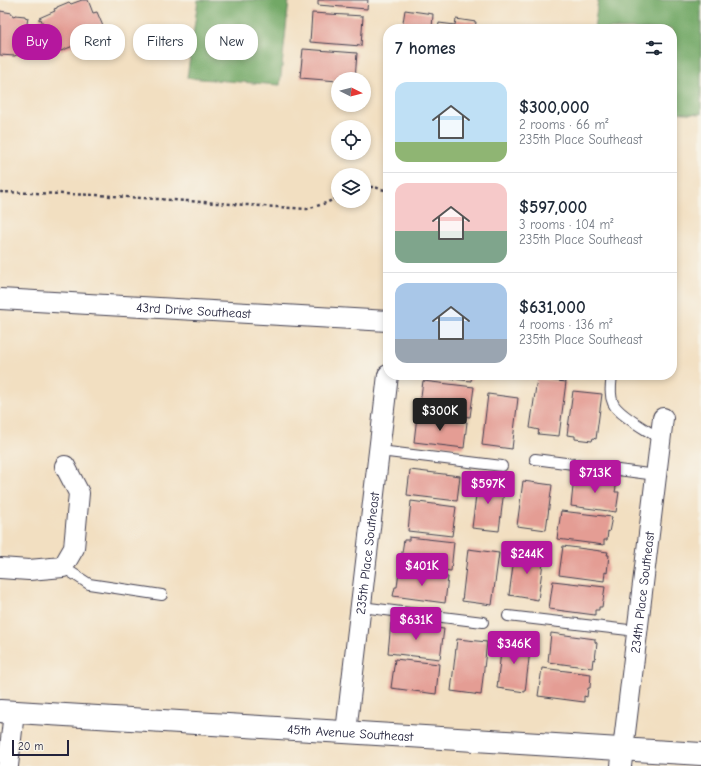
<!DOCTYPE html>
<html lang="en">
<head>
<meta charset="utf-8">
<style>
	:root { --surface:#fff; --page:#f6f6f7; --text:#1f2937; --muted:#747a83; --line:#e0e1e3; --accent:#b5179e }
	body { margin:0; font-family:"Comic Neue",sans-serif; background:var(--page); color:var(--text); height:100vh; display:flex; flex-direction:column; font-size:15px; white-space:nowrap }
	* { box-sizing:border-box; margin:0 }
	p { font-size:13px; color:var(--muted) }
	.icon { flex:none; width:22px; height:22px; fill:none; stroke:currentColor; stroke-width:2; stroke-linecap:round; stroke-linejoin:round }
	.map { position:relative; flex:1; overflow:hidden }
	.sheet { position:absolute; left:383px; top:24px; width:294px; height:356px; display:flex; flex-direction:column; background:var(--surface); border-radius:16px; box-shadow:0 2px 6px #0003 }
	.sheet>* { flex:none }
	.top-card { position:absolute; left:12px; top:24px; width:311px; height:36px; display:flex; gap:8px }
	.needle { width:26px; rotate:96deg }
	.tools { position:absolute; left:331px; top:72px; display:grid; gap:8px }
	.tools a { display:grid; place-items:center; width:40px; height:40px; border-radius:50%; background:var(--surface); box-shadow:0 2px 6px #0003; font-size:20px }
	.scale { position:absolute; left:12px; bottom:10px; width:57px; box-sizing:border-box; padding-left:4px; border:2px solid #22223b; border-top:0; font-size:11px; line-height:14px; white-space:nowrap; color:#22223b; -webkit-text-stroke:3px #f7f3e8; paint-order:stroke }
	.price { position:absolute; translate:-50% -34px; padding:0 9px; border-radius:4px; background:var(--accent); color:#fff; font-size:13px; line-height:26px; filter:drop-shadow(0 1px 2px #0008) }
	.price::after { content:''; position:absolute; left:50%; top:24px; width:12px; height:9px; margin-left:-6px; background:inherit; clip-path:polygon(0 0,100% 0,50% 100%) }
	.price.selected { background:#222; color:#fff }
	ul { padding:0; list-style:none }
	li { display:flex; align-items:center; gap:12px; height:100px; padding:0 12px }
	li+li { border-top:1px solid var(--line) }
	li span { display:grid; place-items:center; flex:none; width:112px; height:80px; border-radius:12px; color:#555 }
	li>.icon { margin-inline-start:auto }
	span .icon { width:48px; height:48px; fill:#fffc; stroke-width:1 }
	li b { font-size:17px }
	h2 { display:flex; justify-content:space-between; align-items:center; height:48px; padding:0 12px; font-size:17px }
	.tag { padding:0 14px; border-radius:16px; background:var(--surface); box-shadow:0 2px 6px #0003; font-size:14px; line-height:36px }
	.tag.selected { background:var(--accent); color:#fff }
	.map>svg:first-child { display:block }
	.forest { fill:#72a866; stroke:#4a6550 }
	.building { fill:#e49d94 }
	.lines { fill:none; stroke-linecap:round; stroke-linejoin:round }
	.service-casing { stroke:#413e4f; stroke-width:12 }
	.minor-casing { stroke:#413e4f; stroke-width:22 }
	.tertiary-casing { stroke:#413e4f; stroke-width:24 }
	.path { stroke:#413e4f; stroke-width:2.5; stroke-dasharray:3 3; stroke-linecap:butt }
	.service { stroke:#fff; stroke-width:10 }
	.minor { stroke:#fff; stroke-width:20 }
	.tertiary { stroke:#fff; stroke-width:22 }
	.labels { text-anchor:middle; stroke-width:3.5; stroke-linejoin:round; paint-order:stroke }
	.street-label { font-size:13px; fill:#22223b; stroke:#f7f3e8 }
</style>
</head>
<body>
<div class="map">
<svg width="701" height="766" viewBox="0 0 701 766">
	<rect width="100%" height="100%" fill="#f7f3e8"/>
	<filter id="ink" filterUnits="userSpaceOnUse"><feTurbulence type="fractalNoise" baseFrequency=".025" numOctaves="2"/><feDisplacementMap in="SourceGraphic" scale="8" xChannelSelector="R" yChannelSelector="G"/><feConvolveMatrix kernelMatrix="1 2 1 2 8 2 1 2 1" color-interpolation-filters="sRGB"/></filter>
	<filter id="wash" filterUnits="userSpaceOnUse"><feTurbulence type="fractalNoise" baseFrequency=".012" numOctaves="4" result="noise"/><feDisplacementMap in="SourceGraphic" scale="16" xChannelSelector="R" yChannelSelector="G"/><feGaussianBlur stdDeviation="0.9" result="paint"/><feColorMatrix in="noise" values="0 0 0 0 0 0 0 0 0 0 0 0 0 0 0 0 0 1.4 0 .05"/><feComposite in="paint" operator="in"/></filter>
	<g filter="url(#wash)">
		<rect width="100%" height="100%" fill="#f2dfc1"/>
		<g class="forest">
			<path d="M198,0H289L280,85L187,78Z"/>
			<path d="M598,0H701V114L672,112V29H594Z"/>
		</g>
		<g id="blocks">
			<g class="building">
				<path d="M82,0H88L93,13L97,12L105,31L93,36V37L84,41H85L61,51L60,49L49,54L47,49L45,50L41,41H40L38,36L46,32L41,19L39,20V18L55,11L54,9L57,8V7L69,2L71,4Z"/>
				<path d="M318,0H368L367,9L318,5Z"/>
				<path d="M405,10L433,14L432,29H402Z"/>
				<path d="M0,11L12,13V15L14,16L15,15L25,16V17L28,18L25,35L26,36L23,56L16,55L15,56L0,55Z"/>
				<path d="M312,13L363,16L361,46L310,42Z"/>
				<path d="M456,19L476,22L475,29H438L439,23L455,25Z"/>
				<path d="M303,49L357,53L355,79H338V81L300,78Z"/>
				<path d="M428,375H472L471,381L428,376Z"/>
				<path d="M537,379L566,382L559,436L538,434L539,430L530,428Z"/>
				<path d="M423,381L474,387L470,417L419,411Z"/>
				<path d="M573,391L602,394L596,439L593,438L592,441L575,439V436L567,435Z"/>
				<path d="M488,394L518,398L512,449L482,445Z"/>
				<path d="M417,416L467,422L464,448L414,442Z"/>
				<path d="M410,470L460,476L457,501L407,495Z"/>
				<path d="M574,477L617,482L615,492H619L616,512L571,506Z"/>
				<path d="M478,479L505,482L499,531L472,528Z"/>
				<path d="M523,481L552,485L546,530L517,526Z"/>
				<path d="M411,501L456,507L452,536L408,531Z"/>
				<path d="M561,511L612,517L609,532L608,531L607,540H604V545L557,539Z"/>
				<path d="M409,537L454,542L451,571L400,565L404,540H409Z"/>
				<path d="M563,546L608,552L607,555H609L607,573L605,572L604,581L559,575Z"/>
				<path d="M468,549L499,553L492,605L462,601Z"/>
				<path d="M515,551L544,555L538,600L509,595Z"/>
				<path d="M399,571L448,577L445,603L393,596L395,587H397Z"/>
				<path d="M553,581L605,587L602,607H599V610H595V615L549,609Z"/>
				<path d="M391,623L444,629L440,659L388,653Z"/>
				<path d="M551,633L595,639V642L597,643L595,660L593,659L592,668L548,662Z"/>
				<path d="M457,639L487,642L481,695L451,691Z"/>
				<path d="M508,640L517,641V640L531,642L525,692L497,688L502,642H507Z"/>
				<path d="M395,659L439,664L436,694L391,688Z"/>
				<path d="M542,668L591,674L590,688H588L587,697L584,696V702L538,696Z"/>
			</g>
		</g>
	</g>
	<g filter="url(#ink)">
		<use href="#blocks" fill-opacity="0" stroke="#413e4f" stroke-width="1"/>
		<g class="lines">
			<defs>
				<g id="service">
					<path d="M612,375C611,384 609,394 613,403C618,415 649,431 660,439"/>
					<path d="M380,451L502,466"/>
					<path d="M535,459L656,475"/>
					<path d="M63,567L89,584L162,595"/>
					<path d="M361,607L483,622"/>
					<path d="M508,616L637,631"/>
				</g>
				<g id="minor">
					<path id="s1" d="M0,299L388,321"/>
					<path d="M0,568L29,570L63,567L74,548L79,493L65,466"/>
					<path id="s2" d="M346,732L388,375"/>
					<path d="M8,766L14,712"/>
					<path id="s3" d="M621,766L663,418"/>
				</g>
				<g id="tertiary">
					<path id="s4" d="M0,711L701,754"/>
				</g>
			</defs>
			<use href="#service" class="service-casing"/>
			<use href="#minor" class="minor-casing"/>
			<use href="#tertiary" class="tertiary-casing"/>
			<g class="path">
				<path d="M364,187H374L388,191"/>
				<path d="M0,192L97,195L307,209L326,203L338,197"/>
			</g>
			<use href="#service" class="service"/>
			<use href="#minor" class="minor"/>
			<use href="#tertiary" class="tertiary"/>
		</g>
	</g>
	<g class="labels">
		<g class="street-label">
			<text dy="5" stroke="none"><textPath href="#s1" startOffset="194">43rd Drive Southeast</textPath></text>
			<text dy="5" stroke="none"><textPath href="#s2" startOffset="180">235th Place Southeast</textPath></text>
			<text dy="5" stroke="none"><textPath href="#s3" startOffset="175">234th Place Southeast</textPath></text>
			<text dy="5" stroke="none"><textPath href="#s4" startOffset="351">45th Avenue Southeast</textPath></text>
		</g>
	</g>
</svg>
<div class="tools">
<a><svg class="needle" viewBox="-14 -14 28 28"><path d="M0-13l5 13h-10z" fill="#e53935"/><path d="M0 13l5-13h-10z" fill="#747a83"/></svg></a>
<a><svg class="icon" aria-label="locate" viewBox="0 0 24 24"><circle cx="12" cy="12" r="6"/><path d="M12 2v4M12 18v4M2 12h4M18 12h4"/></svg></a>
<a><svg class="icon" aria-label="layers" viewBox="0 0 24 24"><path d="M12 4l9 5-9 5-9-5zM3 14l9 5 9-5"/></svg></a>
</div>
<div class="scale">20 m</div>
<b class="price selected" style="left:440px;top:432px">$300K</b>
<b class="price" style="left:595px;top:494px">$713K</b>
<b class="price" style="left:488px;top:505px">$597K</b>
<b class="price" style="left:527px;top:575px">$244K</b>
<b class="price" style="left:422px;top:587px">$401K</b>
<b class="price" style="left:416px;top:641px">$631K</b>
<b class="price" style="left:514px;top:665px">$346K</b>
<div class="top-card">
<a class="tag selected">Buy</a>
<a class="tag">Rent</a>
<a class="tag">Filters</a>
<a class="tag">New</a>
</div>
<section class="sheet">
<h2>7 homes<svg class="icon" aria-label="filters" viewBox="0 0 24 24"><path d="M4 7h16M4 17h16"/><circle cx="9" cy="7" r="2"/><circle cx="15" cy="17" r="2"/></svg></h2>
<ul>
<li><span style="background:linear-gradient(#bfe0f5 75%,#8fb573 0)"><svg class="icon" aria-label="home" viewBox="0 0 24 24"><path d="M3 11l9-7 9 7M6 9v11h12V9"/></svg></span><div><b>$300,000</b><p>2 rooms · 66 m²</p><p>235th Place Southeast</p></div></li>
<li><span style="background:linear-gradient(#f6c9c9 60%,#7fa58c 0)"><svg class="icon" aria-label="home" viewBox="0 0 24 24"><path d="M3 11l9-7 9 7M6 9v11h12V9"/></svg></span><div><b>$597,000</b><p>3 rooms · 104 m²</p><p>235th Place Southeast</p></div></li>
<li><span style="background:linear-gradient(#a9c7e8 70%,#9aa5b1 0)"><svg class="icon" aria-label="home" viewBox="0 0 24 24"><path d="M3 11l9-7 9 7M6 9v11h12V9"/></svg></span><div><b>$631,000</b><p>4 rooms · 136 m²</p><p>235th Place Southeast</p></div></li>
</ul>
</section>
</div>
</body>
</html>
